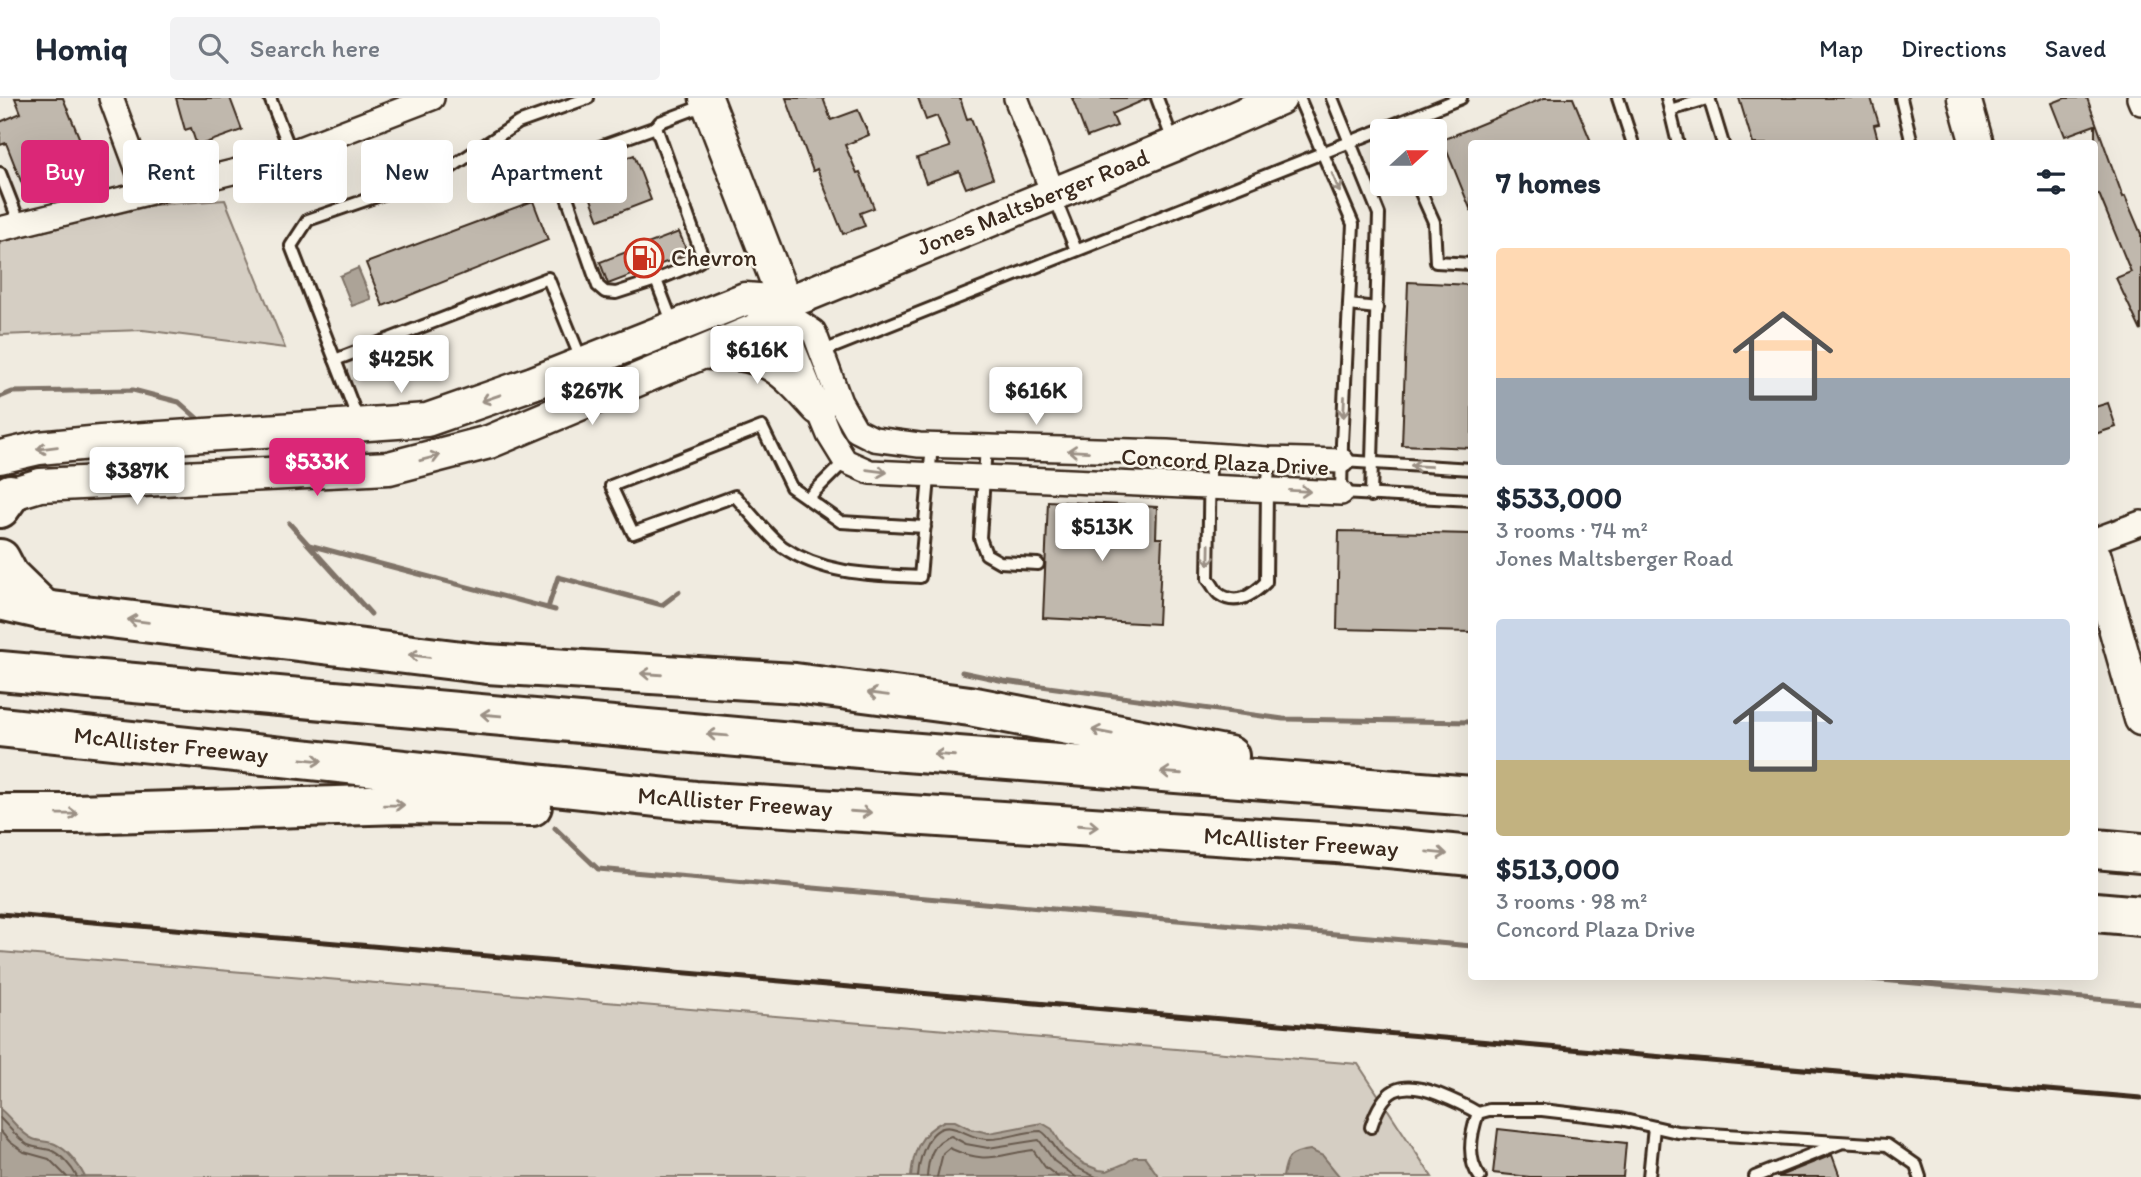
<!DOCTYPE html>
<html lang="en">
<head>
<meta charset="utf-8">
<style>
	:root { --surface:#fff; --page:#f2f2f3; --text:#1f2937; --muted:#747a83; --line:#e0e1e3; --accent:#db2777 }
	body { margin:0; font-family:Itim,sans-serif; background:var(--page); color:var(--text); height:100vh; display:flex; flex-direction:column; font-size:26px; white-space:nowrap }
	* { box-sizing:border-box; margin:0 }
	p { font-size:23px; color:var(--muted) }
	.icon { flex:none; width:38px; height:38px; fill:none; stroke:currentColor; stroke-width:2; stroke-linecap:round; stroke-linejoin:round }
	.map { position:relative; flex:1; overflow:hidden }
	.sheet { position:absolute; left:1468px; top:42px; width:630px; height:840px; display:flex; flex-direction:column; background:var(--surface); border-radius:7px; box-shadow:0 7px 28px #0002 }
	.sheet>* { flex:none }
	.guide { position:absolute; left:21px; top:42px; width:665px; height:63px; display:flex; gap:14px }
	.needle { width:46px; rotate:69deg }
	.fabs { position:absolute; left:1370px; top:21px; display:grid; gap:14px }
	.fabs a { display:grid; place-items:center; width:77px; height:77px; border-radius:7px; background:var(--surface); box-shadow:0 7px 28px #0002; font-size:35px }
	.price { position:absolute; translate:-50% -60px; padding:0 16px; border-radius:7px; background:#fff; color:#222; font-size:23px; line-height:46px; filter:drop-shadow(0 2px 4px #0008) }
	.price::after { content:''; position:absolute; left:50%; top:42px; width:21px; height:16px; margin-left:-10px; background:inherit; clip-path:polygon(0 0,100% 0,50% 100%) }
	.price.active { background:var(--accent); color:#fff }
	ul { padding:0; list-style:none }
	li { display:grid; align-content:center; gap:14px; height:371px; padding:0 28px }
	li span { display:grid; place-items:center; height:217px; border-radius:7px; color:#555 }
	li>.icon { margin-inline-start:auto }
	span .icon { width:126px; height:126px; fill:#fffc; stroke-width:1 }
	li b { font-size:30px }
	h2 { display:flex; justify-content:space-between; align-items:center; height:84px; padding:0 28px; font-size:30px }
	.tag { padding:0 24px; border-radius:7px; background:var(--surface); box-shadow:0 7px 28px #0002; font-size:24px; line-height:63px }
	.tag.active { background:var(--accent); color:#fff }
	header { display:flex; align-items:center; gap:42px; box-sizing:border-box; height:98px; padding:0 35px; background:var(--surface); border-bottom:2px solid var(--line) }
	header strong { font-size:33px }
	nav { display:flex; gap:38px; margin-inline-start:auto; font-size:24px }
	.search { width:490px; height:63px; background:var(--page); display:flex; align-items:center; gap:18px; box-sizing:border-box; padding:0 24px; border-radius:7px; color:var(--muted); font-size:26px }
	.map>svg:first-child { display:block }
	.green { fill:#d5cec3; stroke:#887c70; stroke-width:2 }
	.water { fill:#aca397; stroke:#7f7367; stroke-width:2 }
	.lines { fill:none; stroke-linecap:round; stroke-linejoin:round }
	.shore { stroke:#685a4e; stroke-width:2 }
	.stream { stroke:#7f7367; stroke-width:5 }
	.building { fill:#c0b8ad; stroke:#3b2a1e; stroke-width:2 }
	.lane-casing { stroke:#3b2a1e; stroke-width:16 }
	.street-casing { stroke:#3b2a1e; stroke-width:28 }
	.secondary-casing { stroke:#3b2a1e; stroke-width:37 }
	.highway-casing { stroke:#3b2a1e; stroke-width:44 }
	.lane { stroke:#fbf7ec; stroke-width:10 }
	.street { stroke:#fbf7ec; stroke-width:23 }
	.secondary { stroke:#fbf7ec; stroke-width:32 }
	.highway { stroke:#fbf7ec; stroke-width:38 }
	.rail { stroke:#3b2a1e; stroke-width:5 }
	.oneway { stroke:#9b9085 }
	.labels { text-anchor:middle; stroke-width:5; stroke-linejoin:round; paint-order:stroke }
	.street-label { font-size:24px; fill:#3b2a1e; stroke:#fbf7ec }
	.poi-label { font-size:24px; fill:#3b2a1e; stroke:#fbf7ec; text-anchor:start }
</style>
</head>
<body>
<header>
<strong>Homiq</strong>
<div class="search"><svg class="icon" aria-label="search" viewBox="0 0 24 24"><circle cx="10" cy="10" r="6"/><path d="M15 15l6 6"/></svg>Search here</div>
<nav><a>Map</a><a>Directions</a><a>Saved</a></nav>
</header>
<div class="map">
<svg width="2141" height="1079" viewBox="0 0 2141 1079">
	<rect width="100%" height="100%" fill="#f0ebe0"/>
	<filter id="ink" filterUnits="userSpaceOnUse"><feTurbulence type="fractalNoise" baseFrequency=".0143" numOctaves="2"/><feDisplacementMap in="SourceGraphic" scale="14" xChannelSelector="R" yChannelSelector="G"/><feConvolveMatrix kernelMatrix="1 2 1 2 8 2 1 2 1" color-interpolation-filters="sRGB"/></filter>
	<g filter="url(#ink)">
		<g class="green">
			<path d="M225,102L285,250L143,232L0,237V144L154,107Z"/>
			<path d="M0,854L1358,966L1432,1079H0Z"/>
		</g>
		<g class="water">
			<path d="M358,170L371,201L352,208L340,178Z"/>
			<path d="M0,1011C12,1020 19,1035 33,1041C40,1044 48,1043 55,1046C68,1052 79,1067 85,1079H0Z"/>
			<path d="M944,1023H955L971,1031L989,1035L1042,1025L1052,1031L1065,1052L1084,1066L1099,1072L1107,1073L1126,1065L1134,1059H1145L1159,1079H1071L1063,1077L1049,1079H911C913,1054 920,1034 944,1023Z"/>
			<path d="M1310,1052L1323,1058L1340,1079H1283C1286,1059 1289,1055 1310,1052Z"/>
		</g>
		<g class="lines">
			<g class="shore">
				<path d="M0,1020C9,1029 17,1040 28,1047C35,1050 43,1050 50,1052C61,1056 72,1069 77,1079"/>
				<path d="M0,1033L10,1044L24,1054L49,1061L67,1079"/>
				<path d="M918,1079C919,1061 929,1021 956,1031C967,1035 975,1041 987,1041C1004,1042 1023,1033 1041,1033C1050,1038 1052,1047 1059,1054C1068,1066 1083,1073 1096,1079"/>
				<path d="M927,1079C928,1062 932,1043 951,1038L966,1046L988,1050L1039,1042L1054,1063L1076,1079"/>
				<path d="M937,1079L943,1055L949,1050C988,1067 995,1057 1033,1052L1045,1069L1058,1079"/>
			</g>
			<g class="stream">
				<path d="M0,299L12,294L133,292L179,304L197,320"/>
				<path d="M289,425L371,516"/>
				<path d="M309,447L555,512"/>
				<path d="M548,510L558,479L662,507L679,494"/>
				<path d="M962,574L1004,583L1283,621L1472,624"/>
				<path d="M555,730L598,771L1472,848"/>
				<path d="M1836,878L2141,905"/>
			</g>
		</g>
		<g class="building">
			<path d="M15,0H63L90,66L24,91L6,45L0,47V24L21,15Z"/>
			<path d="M176,0H230L242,32L197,48L191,30L185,32Z"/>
			<path d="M786,0H823L831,22L858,12L869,37L845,47L857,75L860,74L874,110L860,115L865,128L843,136L817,71L813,73Z"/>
			<path d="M918,0H960L967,21L971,20L993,80L966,90L959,73L926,85L917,60L950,49L937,18L926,22Z"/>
			<path d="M1072,0H1149L1112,16L1117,28L1087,39Z"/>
			<path d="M1544,0H1573L1592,46H1472L1471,113L1444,46L1435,45Z"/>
			<path d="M1739,0H1871L1879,26L1874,27L1879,46H1753Z"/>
			<path d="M2065,0H2087L2123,99L2125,98L2141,136V233L2116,180L2131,174L2099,96L2095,97V27L2065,38L2052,5Z"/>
			<path d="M634,57L651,102L599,122L582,77Z"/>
			<path d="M533,103L548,142L383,208L366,165Z"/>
			<path d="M679,134L688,156L608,186L600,164Z"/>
			<path d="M1408,184L1472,187V350L1402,347Z"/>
			<path d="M2108,305L2116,329L2095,336V309Z"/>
			<path d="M1048,403L1157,409L1156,440H1162L1158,526L1043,520Z"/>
			<path d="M1339,433L1472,436V534L1337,531Z"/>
			<path d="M1498,1031L1626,1045L1623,1079H1530L1493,1075Z"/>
			<path d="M1832,1057L1840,1079H1777Z"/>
		</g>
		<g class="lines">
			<defs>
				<g id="lane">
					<path d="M270,0L291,54"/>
					<path d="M1157,0L1173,43"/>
					<path d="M1299,0L1353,126L1342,345L1341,395L1472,402"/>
					<path d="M1332,0L1379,116L1371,398"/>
					<path d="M1618,0L1633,46"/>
					<path d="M1667,0L1678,46"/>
					<path d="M1709,0L1723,46"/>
					<path d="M1901,0L1912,46"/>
					<path d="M1670,12L1710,0"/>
					<path d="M656,29L566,61L559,66V76L598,188L605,194L616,195L656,182"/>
					<path d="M0,75L20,126"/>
					<path d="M1417,86L1434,124L1436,164L1472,166"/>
					<path d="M1054,98L1076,152"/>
					<path d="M1349,207L1377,210"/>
					<path d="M673,226L656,182L695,166L700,163L702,157L656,29L660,24L705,7"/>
					<path d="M821,254L1461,0"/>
					<path d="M335,262L548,180L581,261"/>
					<path d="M359,324L291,148L308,122L441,76L518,25L588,0"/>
					<path d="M986,348L980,440L986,456L1000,464L1038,466"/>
					<path d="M1210,357L1208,481C1212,485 1215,493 1219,496C1237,509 1254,496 1266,484L1267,392L1270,361"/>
					<path d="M1342,363L1472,371"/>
					<path d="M808,400L845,363"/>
					<path d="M925,429L841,424L791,389L762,329L611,388L633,435L735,398C748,412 769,439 783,449C824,477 873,477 920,479L932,347"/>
					<path d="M1371,1029C1383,991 1399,981 1438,996C1453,1002 1463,1006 1478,1015"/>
					<path d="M1480,1079C1466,1061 1471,1035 1478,1015L1489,1012H1542L1620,1021L1677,1034L1887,1047L1916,1067L1920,1079"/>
					<path d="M1649,1079L1654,1029"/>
					<path d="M1755,1079L1840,1045"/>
				</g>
				<g id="street">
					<path d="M111,0L146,94"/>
					<path d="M1016,0L1053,95"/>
					<path d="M2139,0L2141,5"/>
					<path d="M0,131L253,69L432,0"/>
					<path d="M785,204L790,218L789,240L829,337L845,363L870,374L1341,395"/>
					<path d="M790,218L814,234L840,304L856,332L874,341L919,347L1167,354L1268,361L1342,363"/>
					<path d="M2095,442L2141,425"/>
				</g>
				<g id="secondary">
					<path d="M706,0L785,204"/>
					<path d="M1964,0L1977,46"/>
					<path d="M710,255C766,252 784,272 818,310"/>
					<path d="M0,359L39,350L101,344L427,322L533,285L745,201L785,204L804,198L1174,47L1280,0"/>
					<path d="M0,399L40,387L389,370L489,344L756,232L785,204"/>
					<path d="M2095,459L2141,621"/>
				</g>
				<g id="highway">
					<path d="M0,410L10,396"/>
					<path d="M0,461L9,478L44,512"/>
					<path d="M0,502L44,512L487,566L795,585L970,608L1229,658"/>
					<path d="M0,573L893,653L1472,698"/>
					<path d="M0,629L695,703L1337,745L1472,758"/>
					<path d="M0,716H75L402,706L532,708"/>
					<path d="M2095,751L2141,755"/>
					<path d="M2095,814L2141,818"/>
				</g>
			</defs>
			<use href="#lane" class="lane-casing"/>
			<use href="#street" class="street-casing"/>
			<use href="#secondary" class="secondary-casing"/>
			<use href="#highway" class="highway-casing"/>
			<use href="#lane" class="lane"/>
			<use href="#street" class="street"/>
			<use href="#secondary" class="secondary"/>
			<use href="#highway" class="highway"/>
			<path class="rail" d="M0,816L2141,1000"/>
		</g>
		<defs><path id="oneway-shaft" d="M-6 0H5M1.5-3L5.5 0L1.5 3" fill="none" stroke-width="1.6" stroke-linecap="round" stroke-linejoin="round" transform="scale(1.75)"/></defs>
		<g class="oneway">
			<use href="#oneway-shaft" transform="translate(1336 85) rotate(68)"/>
			<use href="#oneway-shaft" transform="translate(491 300) rotate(161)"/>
			<use href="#oneway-shaft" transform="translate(1344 309) rotate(93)"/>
			<use href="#oneway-shaft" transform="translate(47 350) rotate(173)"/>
			<use href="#oneway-shaft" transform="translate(1078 353) rotate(-177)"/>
			<use href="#oneway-shaft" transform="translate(430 360) rotate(-15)"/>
			<use href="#oneway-shaft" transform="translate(1421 368) rotate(-177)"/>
			<use href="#oneway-shaft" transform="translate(877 373) rotate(8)"/>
			<use href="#oneway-shaft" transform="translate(1300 393) rotate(3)"/>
			<use href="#oneway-shaft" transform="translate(1209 457) rotate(91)"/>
			<use href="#oneway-shaft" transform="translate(138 523) rotate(-173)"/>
			<use href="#oneway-shaft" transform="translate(419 558) rotate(-173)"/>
			<use href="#oneway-shaft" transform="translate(651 576) rotate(-176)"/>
			<use href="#oneway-shaft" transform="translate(878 596) rotate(-173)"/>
			<use href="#oneway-shaft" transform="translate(491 617) rotate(-175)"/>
			<use href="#oneway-shaft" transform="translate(1102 634) rotate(-169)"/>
			<use href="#oneway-shaft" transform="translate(717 637) rotate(-175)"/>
			<use href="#oneway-shaft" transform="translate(944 657) rotate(-176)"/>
			<use href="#oneway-shaft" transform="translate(312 662) rotate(6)"/>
			<use href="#oneway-shaft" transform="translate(1171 675) rotate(-176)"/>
			<use href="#oneway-shaft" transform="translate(394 707) rotate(-1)"/>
			<use href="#oneway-shaft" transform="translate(861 714) rotate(4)"/>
			<use href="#oneway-shaft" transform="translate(68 716) rotate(-1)"/>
			<use href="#oneway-shaft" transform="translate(1088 728) rotate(4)"/>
			<use href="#oneway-shaft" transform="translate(1437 755) rotate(6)"/>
		</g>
	</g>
	<defs>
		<symbol id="fuel-ring" viewBox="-11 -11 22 22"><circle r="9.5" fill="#fbf7ec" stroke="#c8321e" stroke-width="1.5"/><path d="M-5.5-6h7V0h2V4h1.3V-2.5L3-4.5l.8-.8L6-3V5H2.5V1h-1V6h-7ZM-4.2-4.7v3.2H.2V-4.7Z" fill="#c8321e"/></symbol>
	</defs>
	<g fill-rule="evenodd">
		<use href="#fuel-ring" x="622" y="138" width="44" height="44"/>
	</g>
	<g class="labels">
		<g class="street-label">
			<text transform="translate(1033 104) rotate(-22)" y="8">Jones Maltsberger Road</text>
			<text transform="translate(1225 364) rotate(3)" y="8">Concord Plaza Drive</text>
			<text transform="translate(171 647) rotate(6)" y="8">McAllister Freeway</text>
			<text transform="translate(735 704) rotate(4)" y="8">McAllister Freeway</text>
			<text transform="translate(1301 744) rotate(4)" y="8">McAllister Freeway</text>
		</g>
		<g class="poi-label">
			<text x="671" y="168">Chevron</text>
		</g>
	</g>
</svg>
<div class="fabs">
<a><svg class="needle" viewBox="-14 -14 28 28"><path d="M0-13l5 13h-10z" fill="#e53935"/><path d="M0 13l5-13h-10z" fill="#747a83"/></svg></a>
</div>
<b class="price" style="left:757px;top:288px">$616K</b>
<b class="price" style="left:401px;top:297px">$425K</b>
<b class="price" style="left:592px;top:329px">$267K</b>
<b class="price" style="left:1036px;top:329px">$616K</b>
<b class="price active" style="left:317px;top:400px">$533K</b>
<b class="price" style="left:137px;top:409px">$387K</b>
<b class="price" style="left:1102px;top:465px">$513K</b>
<div class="guide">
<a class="tag active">Buy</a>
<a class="tag">Rent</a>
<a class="tag">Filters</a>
<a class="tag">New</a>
<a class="tag">Apartment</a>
</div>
<section class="sheet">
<h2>7 homes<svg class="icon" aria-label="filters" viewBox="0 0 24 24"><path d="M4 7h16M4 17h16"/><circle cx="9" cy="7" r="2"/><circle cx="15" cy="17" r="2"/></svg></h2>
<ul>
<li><span style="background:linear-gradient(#ffd9b3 60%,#9aa5b1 0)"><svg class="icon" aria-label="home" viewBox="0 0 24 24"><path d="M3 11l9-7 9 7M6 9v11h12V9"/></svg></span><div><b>$533,000</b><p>3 rooms · 74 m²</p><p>Jones Maltsberger Road</p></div></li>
<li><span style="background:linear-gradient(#c9d6e8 65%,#c2b280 0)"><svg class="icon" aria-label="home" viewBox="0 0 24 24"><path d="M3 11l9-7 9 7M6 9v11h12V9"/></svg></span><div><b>$513,000</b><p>3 rooms · 98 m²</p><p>Concord Plaza Drive</p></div></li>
</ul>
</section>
</div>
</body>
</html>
